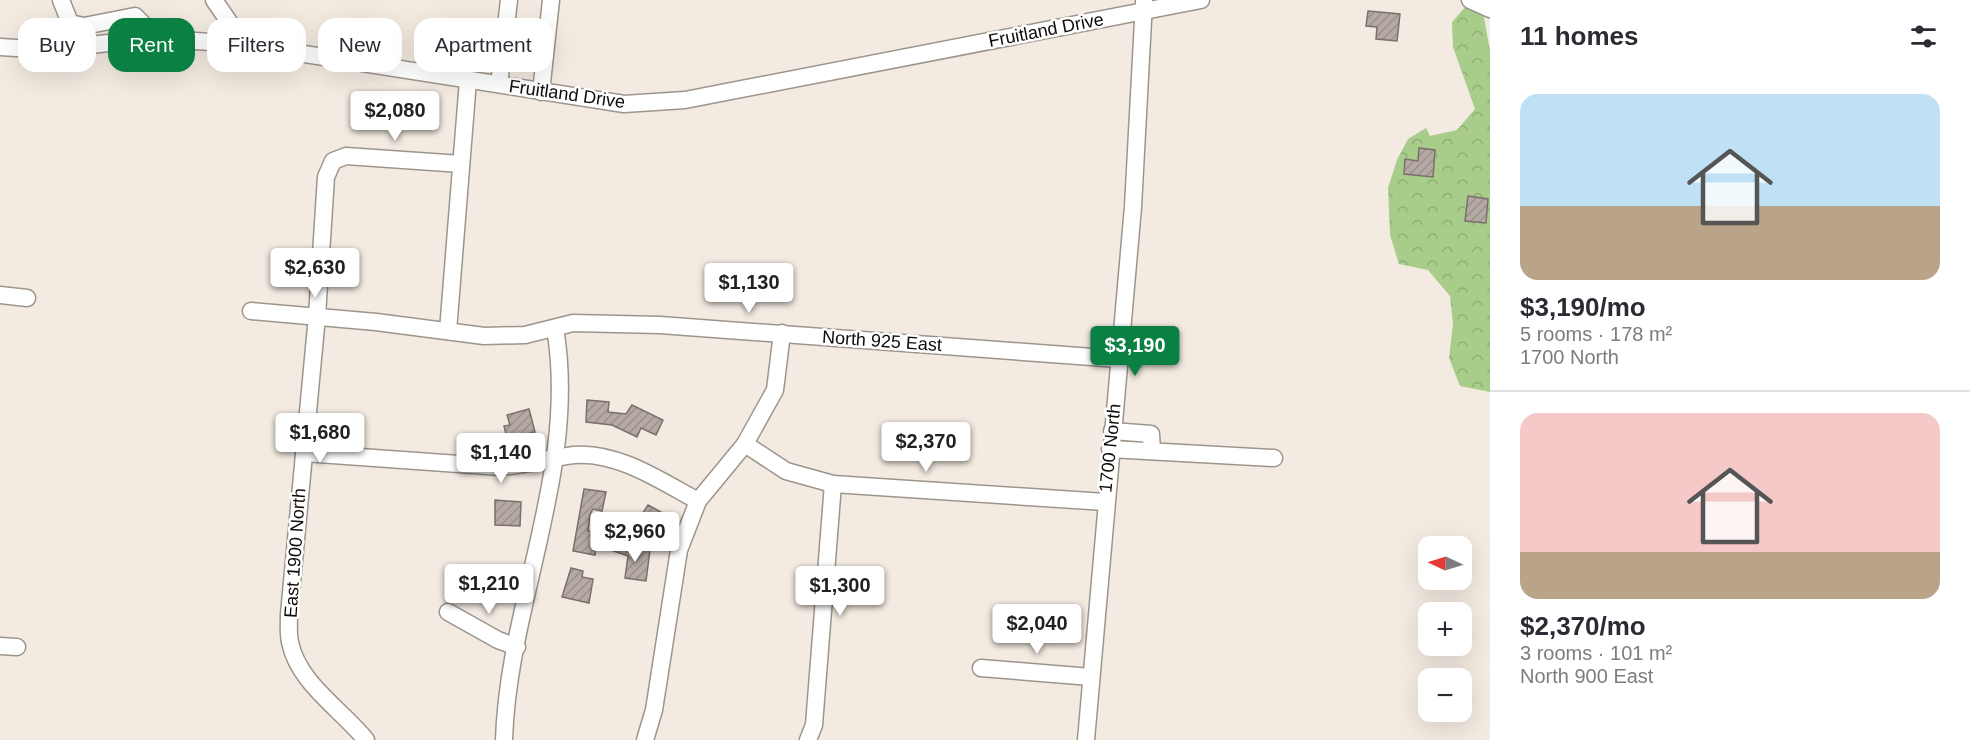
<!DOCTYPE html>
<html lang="en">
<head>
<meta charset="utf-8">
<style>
	:root { --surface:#fff; --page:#f7f7f7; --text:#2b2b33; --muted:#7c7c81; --line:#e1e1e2; --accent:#0b8043 }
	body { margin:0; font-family:Arial,sans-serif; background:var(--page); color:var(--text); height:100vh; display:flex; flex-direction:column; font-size:22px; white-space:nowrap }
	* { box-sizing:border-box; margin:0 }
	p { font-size:20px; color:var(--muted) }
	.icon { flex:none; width:33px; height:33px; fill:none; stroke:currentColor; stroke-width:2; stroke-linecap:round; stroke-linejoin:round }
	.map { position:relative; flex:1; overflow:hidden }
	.sheet { display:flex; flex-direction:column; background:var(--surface); width:480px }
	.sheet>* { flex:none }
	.hud { position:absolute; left:18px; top:18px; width:570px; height:54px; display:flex; gap:12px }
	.needle { width:39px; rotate:274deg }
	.tools { position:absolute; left:1418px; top:536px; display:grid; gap:12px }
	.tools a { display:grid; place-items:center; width:54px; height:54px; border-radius:12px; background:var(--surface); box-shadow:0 6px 24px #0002; font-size:30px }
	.price { position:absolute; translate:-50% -51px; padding:0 14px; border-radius:6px; background:#fff; color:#222; font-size:20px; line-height:39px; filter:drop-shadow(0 2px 3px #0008) }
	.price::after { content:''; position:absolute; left:50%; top:36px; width:18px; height:14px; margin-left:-9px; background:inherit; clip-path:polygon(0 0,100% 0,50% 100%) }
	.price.current { background:var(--accent); color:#fff }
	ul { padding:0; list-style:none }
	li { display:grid; align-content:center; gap:12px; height:318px; padding:0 30px }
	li+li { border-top:2px solid var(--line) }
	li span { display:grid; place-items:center; height:186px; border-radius:18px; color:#555 }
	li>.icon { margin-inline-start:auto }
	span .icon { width:108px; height:108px; fill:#fffc; stroke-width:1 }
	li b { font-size:26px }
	h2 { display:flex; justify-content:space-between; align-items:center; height:72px; padding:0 30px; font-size:26px }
	.pill { padding:0 21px; border-radius:18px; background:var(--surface); box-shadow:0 6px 24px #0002; font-size:21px; line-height:54px }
	.pill.current { background:var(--accent); color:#fff }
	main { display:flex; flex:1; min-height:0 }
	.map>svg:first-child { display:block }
	.forest { fill:url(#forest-crowns) }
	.building { fill:url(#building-hatch); stroke:#7a6f6a; stroke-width:1.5 }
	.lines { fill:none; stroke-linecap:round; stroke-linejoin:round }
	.minor-casing { stroke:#9d958c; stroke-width:19 }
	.minor { stroke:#fff; stroke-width:16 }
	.labels { text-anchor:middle; stroke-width:5; stroke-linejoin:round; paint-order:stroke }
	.street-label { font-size:18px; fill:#0e0b09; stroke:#fff }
</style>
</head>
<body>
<main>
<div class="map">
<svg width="1490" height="740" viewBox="0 0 1490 740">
	<defs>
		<pattern id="forest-crowns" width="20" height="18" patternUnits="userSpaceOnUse" patternTransform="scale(1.5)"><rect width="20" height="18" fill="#a8cc8a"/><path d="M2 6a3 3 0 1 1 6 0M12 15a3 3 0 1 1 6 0" fill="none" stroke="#8fae76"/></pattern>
		<pattern id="building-hatch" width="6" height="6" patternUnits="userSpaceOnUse" patternTransform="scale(1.5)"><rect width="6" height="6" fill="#b5a9a3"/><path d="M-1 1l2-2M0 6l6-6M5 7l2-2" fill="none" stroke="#9a908b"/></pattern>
	</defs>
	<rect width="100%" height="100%" fill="#f3eae1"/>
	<path class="forest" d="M1466,6L1483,12L1490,51V392L1460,386L1449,358L1453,324L1450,296L1428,270L1399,264L1390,235L1388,188L1397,160L1408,139L1426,128L1430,136L1457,130L1475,109L1453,47L1452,22Z"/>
	<g class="building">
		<path d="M1368,11L1400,14L1397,41L1376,39L1377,27L1366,26Z"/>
		<path d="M1419,148L1435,150L1433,177L1404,174L1405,159L1418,161Z"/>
		<path d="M1468,196L1488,199L1486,223L1465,221Z"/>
		<path d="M587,400L609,402L608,412L626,414L632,405L663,420L656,435L641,428L637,437L612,425L586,422Z"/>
		<path d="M529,409L535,432L507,438L504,426L510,425L507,415Z"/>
		<path d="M584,489L606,492L602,511L593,509L590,514L588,531L598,533L595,555L573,551Z"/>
		<path d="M495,500L521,502L520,526L495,525Z"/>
		<path d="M648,505L661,512L650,542L631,532L633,528L627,524L632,515L639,519Z"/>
		<path d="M612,547L650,550L646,581L625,578L628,556L611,550Z"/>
		<path d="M571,568L583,571L582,577L593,579L589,603L562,597Z"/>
	</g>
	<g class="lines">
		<defs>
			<g id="minor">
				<path d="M61,0L70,23L84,26L135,16L142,23L141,39"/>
				<path d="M214,0L236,32L241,44"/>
				<path d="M1470,0L1490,9"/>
				<path d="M0,47L49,50L150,38L241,44L624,104L685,100L1201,0"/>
				<path d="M499,84L509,0"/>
				<path d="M541,92L551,0"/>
				<path d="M0,295L27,298"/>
				<path d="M251,311L376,322L484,336L525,335L573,323L660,325L1119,359"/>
				<path d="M448,331L468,80"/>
				<path d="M1112,431L1151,434L1152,451"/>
				<path d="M745,444L786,471L833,484L1105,502"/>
				<path d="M1110,449L1274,458"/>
				<path d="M304,453L501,467C526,465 549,458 574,455C617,451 661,481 698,501"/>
				<path d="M448,612L498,640L517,647"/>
				<path d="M0,646L17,647"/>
				<path d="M981,668L1091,677"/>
				<path d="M366,740C341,709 298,683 290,642C288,633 289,623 289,614L317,316L326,177L333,161L346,156L461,164"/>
				<path d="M504,740C508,603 579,469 555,328"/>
				<path d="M645,740L654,710L679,550L698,501L745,444L775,390L782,333"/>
				<path d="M808,740L814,725L833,484"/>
				<path d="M1086,740L1133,207L1144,2"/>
			</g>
		</defs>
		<use href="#minor" class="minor-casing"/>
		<use href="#minor" class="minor"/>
	</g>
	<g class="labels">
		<g class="street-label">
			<text transform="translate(1046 30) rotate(-11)" y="6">Fruitland Drive</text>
			<text transform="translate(567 94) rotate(8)" y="6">Fruitland Drive</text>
			<text transform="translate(882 341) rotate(4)" y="6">North 925 East</text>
			<text transform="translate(1110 448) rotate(-84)" y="6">1700 North</text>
			<text transform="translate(295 553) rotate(-86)" y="6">East 1900 North</text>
		</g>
	</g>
</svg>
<div class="tools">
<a><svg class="needle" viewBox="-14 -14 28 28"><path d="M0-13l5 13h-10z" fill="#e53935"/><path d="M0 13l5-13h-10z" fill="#7c7c81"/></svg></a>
<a>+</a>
<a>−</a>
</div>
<b class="price" style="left:395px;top:142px">$2,080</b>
<b class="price" style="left:315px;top:299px">$2,630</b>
<b class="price" style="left:749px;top:314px">$1,130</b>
<b class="price current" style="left:1135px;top:377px">$3,190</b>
<b class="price" style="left:320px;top:464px">$1,680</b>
<b class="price" style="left:926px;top:473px">$2,370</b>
<b class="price" style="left:501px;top:484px">$1,140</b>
<b class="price" style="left:635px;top:563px">$2,960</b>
<b class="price" style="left:489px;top:615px">$1,210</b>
<b class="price" style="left:840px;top:617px">$1,300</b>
<b class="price" style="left:1037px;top:655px">$2,040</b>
<div class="hud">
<a class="pill">Buy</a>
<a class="pill current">Rent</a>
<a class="pill">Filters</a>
<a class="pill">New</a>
<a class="pill">Apartment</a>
</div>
</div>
<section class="sheet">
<h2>11 homes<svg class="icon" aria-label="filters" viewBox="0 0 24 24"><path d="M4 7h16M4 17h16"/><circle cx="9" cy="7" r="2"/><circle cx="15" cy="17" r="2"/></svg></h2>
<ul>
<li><span style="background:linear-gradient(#bfe0f5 60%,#b9a48a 0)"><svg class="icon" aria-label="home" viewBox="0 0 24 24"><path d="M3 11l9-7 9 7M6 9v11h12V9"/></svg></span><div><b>$3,190/mo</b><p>5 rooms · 178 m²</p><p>1700 North</p></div></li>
<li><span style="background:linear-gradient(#f6c9c9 75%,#b9a48a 0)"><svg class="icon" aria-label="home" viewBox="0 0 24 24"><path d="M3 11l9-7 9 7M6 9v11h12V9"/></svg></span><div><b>$2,370/mo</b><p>3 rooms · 101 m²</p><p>North 900 East</p></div></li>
</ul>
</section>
</main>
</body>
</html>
